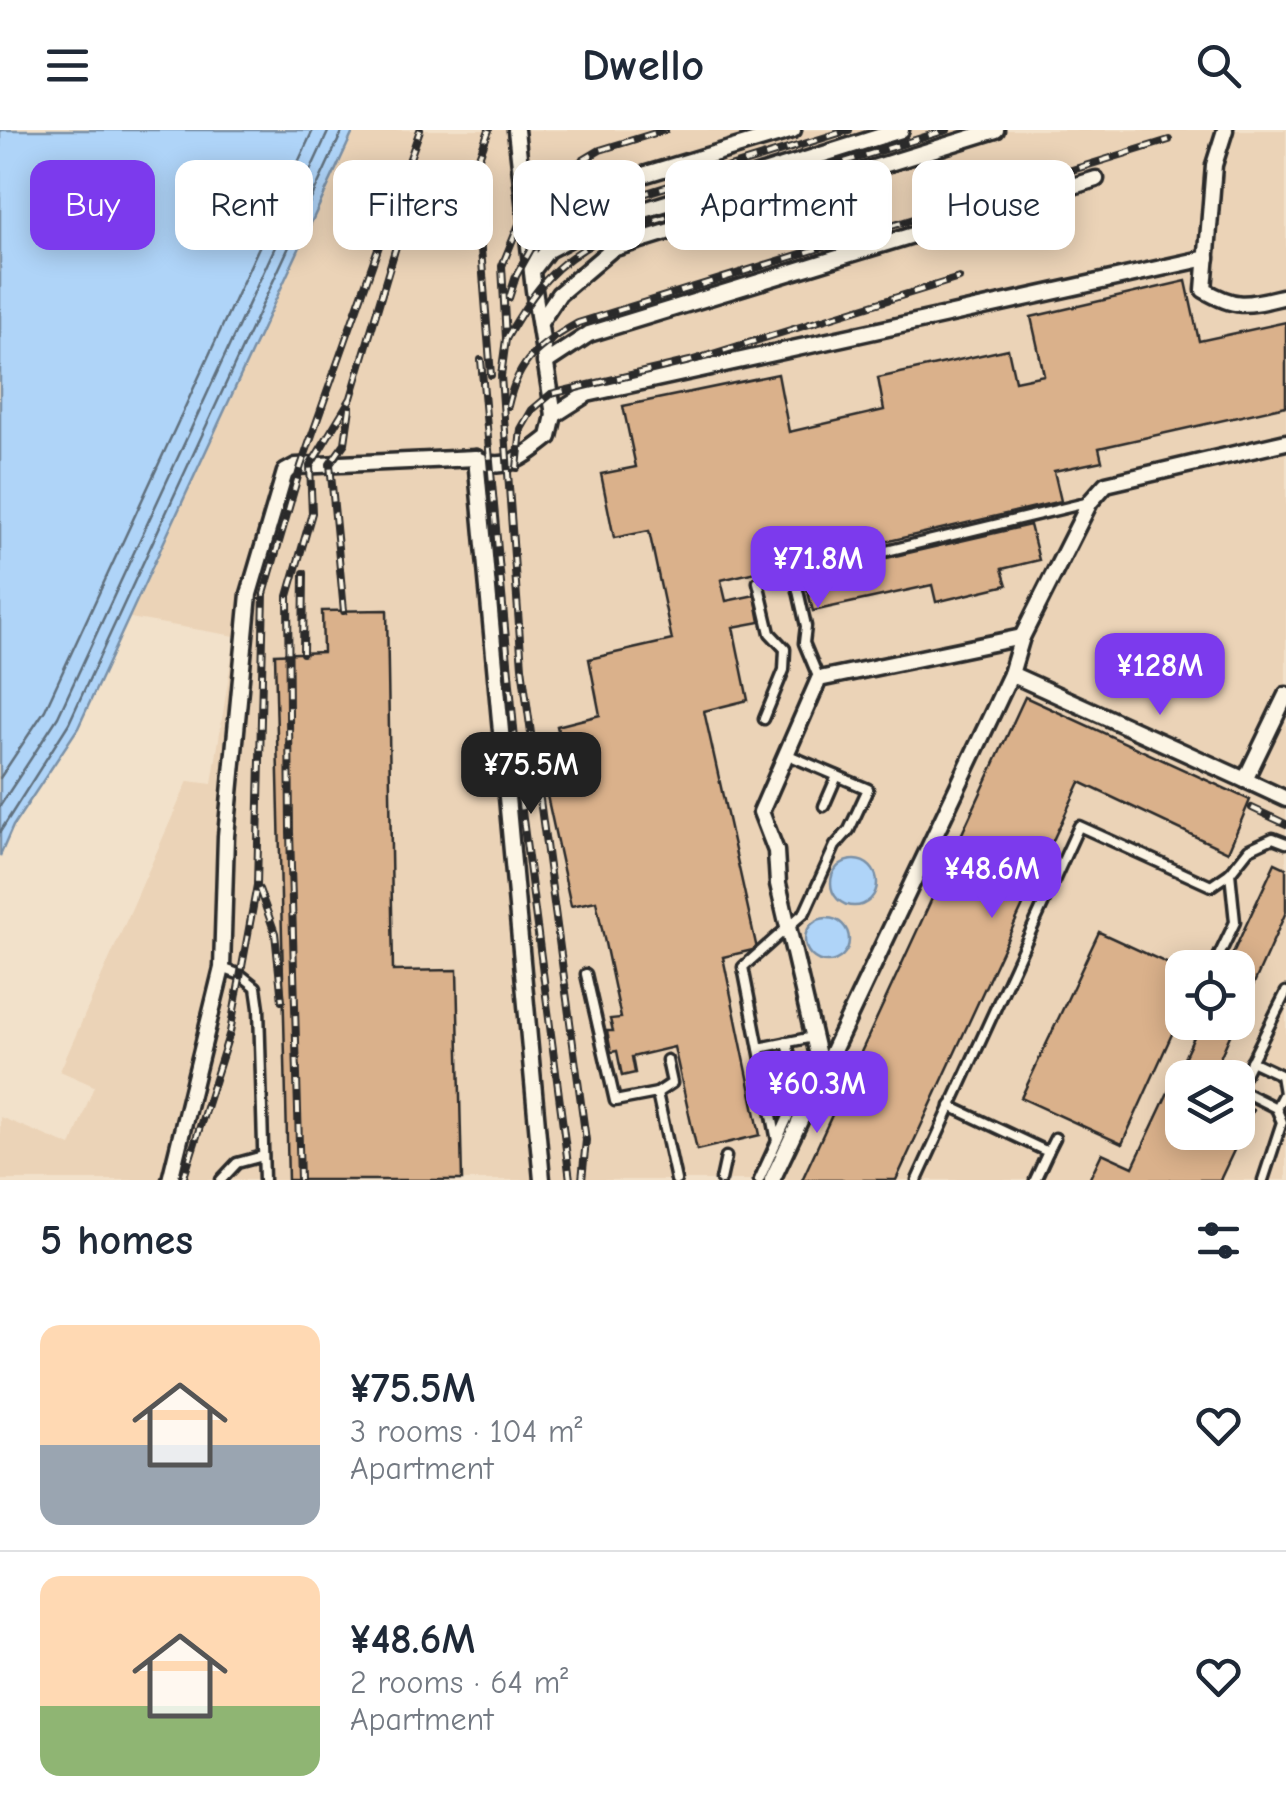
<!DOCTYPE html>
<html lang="en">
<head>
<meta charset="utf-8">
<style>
	:root { --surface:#fff; --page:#f6f6f7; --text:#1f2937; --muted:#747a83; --line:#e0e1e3; --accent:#7c3aed }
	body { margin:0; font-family:"Comic Neue",sans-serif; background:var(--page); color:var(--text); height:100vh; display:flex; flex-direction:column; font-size:38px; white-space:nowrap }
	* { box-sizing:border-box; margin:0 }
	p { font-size:32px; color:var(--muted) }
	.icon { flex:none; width:55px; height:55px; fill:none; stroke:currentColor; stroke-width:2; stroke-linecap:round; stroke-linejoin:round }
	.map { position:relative; height:1050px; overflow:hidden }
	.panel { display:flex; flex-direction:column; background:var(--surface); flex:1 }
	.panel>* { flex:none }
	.top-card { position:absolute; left:30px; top:30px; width:1228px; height:90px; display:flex; gap:20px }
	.buttons { position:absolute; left:1165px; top:820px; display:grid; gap:20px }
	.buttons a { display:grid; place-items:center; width:90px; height:90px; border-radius:20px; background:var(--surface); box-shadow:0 5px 25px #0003; font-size:50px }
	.price { position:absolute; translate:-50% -85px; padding:0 22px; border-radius:20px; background:var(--accent); color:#fff; font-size:32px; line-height:65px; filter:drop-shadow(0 2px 5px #0008) }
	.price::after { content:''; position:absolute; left:50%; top:60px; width:30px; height:22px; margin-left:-15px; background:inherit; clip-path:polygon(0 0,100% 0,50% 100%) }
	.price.on { background:#222; color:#fff }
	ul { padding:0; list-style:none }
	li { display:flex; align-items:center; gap:30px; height:250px; padding:0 40px }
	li+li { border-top:2px solid var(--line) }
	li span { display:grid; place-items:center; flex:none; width:280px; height:200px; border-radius:20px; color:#555 }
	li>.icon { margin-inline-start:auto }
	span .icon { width:120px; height:120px; fill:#fffc; stroke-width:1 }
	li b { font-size:42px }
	h2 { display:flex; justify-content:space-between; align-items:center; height:120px; padding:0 40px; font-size:42px }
	.chip { padding:0 35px; border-radius:20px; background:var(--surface); box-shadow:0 5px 25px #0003; font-size:35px; line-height:90px }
	.chip.on { background:var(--accent); color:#fff }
	header { display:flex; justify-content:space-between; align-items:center; height:130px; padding:0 40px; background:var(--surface); font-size:45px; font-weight:700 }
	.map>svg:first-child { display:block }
	.built { fill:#ebd3b7; fill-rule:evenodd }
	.water { fill:#afd4f8; stroke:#7a90a6; stroke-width:2.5 }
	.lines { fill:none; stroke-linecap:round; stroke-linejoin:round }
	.shore { stroke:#606f7d; stroke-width:2.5 }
	.building { fill:#dab18b; stroke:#2b2b2b; stroke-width:2.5 }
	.service-casing { stroke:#2b2b2b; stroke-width:15 }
	.minor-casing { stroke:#2b2b2b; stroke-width:21 }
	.service { stroke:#fcf5e5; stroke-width:8 }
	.minor { stroke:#fcf5e5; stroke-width:14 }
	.rail-casing { stroke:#2b2b2b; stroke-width:8 }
	.rail { stroke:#fcf5e5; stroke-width:4; stroke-dasharray:11; stroke-linecap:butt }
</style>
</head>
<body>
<header><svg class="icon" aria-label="menu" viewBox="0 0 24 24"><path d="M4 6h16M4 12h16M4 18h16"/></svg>Dwello<svg class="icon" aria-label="search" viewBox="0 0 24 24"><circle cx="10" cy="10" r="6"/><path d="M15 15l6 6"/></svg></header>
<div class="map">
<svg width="1286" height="1050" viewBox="0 0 1286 1050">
	<rect width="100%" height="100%" fill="#f2e1ca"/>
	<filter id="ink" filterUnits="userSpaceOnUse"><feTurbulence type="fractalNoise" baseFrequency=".01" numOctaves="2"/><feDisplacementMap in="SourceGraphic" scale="20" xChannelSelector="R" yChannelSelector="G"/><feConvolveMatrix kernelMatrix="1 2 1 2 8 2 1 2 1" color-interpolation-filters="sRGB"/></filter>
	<g filter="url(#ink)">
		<path class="built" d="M354,0H1286V1050H0V987L71,1016L94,956L60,941L188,651L212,654L235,506L130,488ZM1182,838H1238V892H1182ZM1182,948H1238V1002H1182Z"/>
		<g class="water">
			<path d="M0,0H354L78,598L13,696L0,726Z"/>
			<circle cx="854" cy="753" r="23"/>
			<circle cx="827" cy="810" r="22"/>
		</g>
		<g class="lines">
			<g class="shore">
				<path d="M0,648L45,580L313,0"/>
				<path d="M0,676L58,587L329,0"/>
				<path d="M0,702L69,593L343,0"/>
			</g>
		</g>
		<g class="building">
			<path d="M1186,151L1199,211L1286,192V276L1099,318L1102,331L1054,341L1061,371L721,450L726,471L755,465L760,492L733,497L748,570L704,581L757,819L723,827L760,1005L697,1020L674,917L632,927L635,943L622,946L617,921L611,922L607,901H613L610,889L621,888L596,771L571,776L546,661L570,656L557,596L600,585L589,529L672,510L649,401L614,408L601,344L636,337L623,276L778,244L789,302L884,280L878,248L1008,219L1015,251L1044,245L1031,187Z"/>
			<path d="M1030,395L1039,430L1002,439L1007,455L936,472L932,455L813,481L804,447Z"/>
			<path d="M387,480L393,841L457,840L462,1050H288L275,524L323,522L322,481Z"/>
			<path d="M1025,567L1250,670L1228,722L1080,652L896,1050H802Z"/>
			<path d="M1275,733L1286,738V782L1238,889V838H1226Z"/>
			<path d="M1099,802L1182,840V882L1122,1014L1021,968Z"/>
			<path d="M1201,892H1236L1211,948H1182V1002H1238V973L1253,980L1220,1050H1089L1102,1023L1133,1037Z"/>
		</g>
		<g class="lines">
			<defs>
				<g id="service">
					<path d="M794,443L806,496L804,513L819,549"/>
					<path d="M764,589L784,540L785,519L770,503L758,452L1090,372"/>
					<path d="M786,624L868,659L849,700L835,716L805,782L743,837L777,1011L817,923"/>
					<path d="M824,676L837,646"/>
					<path d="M222,838L241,845L256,857L259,878L264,1050"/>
					<path d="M1213,838L1235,792L1230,743"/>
					<path d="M586,844L615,971L657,963L672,953L667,930"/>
					<path d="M787,912L798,962"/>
					<path d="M759,918L813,907"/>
					<path d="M1251,931L1281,945L1284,963L1276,978"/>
					<path d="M1238,958L1286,862"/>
					<path d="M1238,959L1276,978L1282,992L1263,1050"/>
					<path d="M657,963L676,1050"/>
					<path d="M950,976L1048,1022L1035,1050"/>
					<path d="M1048,1022L1055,1008"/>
					<path d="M221,1050L237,1033L263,1026"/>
					<path d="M721,1050L726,1027"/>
					<path d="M759,1050L777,1011"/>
					<path d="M917,1050L1079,696L1211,756L1230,743L1249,719L1273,708L1286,713"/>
				</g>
				<g id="minor">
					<path d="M516,0L534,160L554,285"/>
					<path d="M1225,0L1214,35L1204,160C1238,180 1248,175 1286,166"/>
					<path d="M528,98L603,57L793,0"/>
					<path d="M532,141L548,120L596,95L901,0"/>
					<path d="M541,191L559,164L612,119L996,0"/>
					<path d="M545,233L589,204L1096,49"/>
					<path d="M476,328L542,1050"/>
					<path d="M1011,544L1245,650L1286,565"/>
					<path d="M1245,650L1286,669"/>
					<path d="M822,943L778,754L776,721L761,682L819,549L1022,507"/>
					<path d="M170,1050L222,838L226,706L249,464L285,342L296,336L476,328C504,345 526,325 549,307L554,285L587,264L1207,128"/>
					<path d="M772,1050L1011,544L1022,507L1090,372L1106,354L1286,312"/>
				</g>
			</defs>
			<use href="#service" class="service-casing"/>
			<use href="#minor" class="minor-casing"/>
			<use href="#service" class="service"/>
			<use href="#minor" class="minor"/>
			<defs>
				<g id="rail">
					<path d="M489,0L479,27L476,56L491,245"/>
					<path d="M509,168L516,146L531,119L566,93L627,69L849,0"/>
					<path d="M506,209C534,160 554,132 607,106L947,0"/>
					<path d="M481,230L520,666L570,1050"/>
					<path d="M508,276C518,230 539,215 578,193L1169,10"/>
					<path d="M517,338L521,299L532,280L551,264L690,231L959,148"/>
					<path d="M344,481L330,334L345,313L350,278"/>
					<path d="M303,523L304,443"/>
					<path d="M1252,678L1286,694"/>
					<path d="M259,759L275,803L282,871"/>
					<path d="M183,1050L230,902L257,755L264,464L301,336L420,0"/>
					<path d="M300,1050L290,702L288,466L312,383L310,336L351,268L408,76"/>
					<path d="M582,1050L586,1010L522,537L501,246L506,209L502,136L524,82L575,35L600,20L665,0"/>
				</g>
			</defs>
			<use href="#rail" class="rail-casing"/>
			<use href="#rail" class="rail"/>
		</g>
	</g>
</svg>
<div class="buttons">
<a><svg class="icon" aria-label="locate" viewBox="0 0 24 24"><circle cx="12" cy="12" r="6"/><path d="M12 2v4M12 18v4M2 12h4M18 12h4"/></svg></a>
<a><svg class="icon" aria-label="layers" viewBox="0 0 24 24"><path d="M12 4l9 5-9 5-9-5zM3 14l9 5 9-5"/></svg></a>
</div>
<b class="price" style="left:818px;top:481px">¥71.8M</b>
<b class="price" style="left:1160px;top:588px">¥128M</b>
<b class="price on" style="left:531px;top:687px">¥75.5M</b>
<b class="price" style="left:992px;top:791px">¥48.6M</b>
<b class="price" style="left:817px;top:1006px">¥60.3M</b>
<div class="top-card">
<a class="chip on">Buy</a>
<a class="chip">Rent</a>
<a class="chip">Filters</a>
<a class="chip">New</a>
<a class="chip">Apartment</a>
<a class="chip">House</a>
</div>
</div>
<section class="panel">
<h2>5 homes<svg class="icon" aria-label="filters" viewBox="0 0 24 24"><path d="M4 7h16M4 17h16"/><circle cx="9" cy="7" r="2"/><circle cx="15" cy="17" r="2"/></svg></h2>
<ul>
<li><span style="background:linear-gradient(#ffd9b3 60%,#9aa5b1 0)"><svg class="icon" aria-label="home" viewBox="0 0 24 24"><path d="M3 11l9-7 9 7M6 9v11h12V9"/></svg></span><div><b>¥75.5M</b><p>3 rooms · 104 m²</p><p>Apartment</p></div><svg class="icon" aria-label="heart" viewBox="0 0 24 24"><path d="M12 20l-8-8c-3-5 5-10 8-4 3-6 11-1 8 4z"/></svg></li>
<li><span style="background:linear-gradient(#ffd9b3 65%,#8fb573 0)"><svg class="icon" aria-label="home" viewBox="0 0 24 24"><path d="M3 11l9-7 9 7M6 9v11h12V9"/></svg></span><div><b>¥48.6M</b><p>2 rooms · 64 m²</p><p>Apartment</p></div><svg class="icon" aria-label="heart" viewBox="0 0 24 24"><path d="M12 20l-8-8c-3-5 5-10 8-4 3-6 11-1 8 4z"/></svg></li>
</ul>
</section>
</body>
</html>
